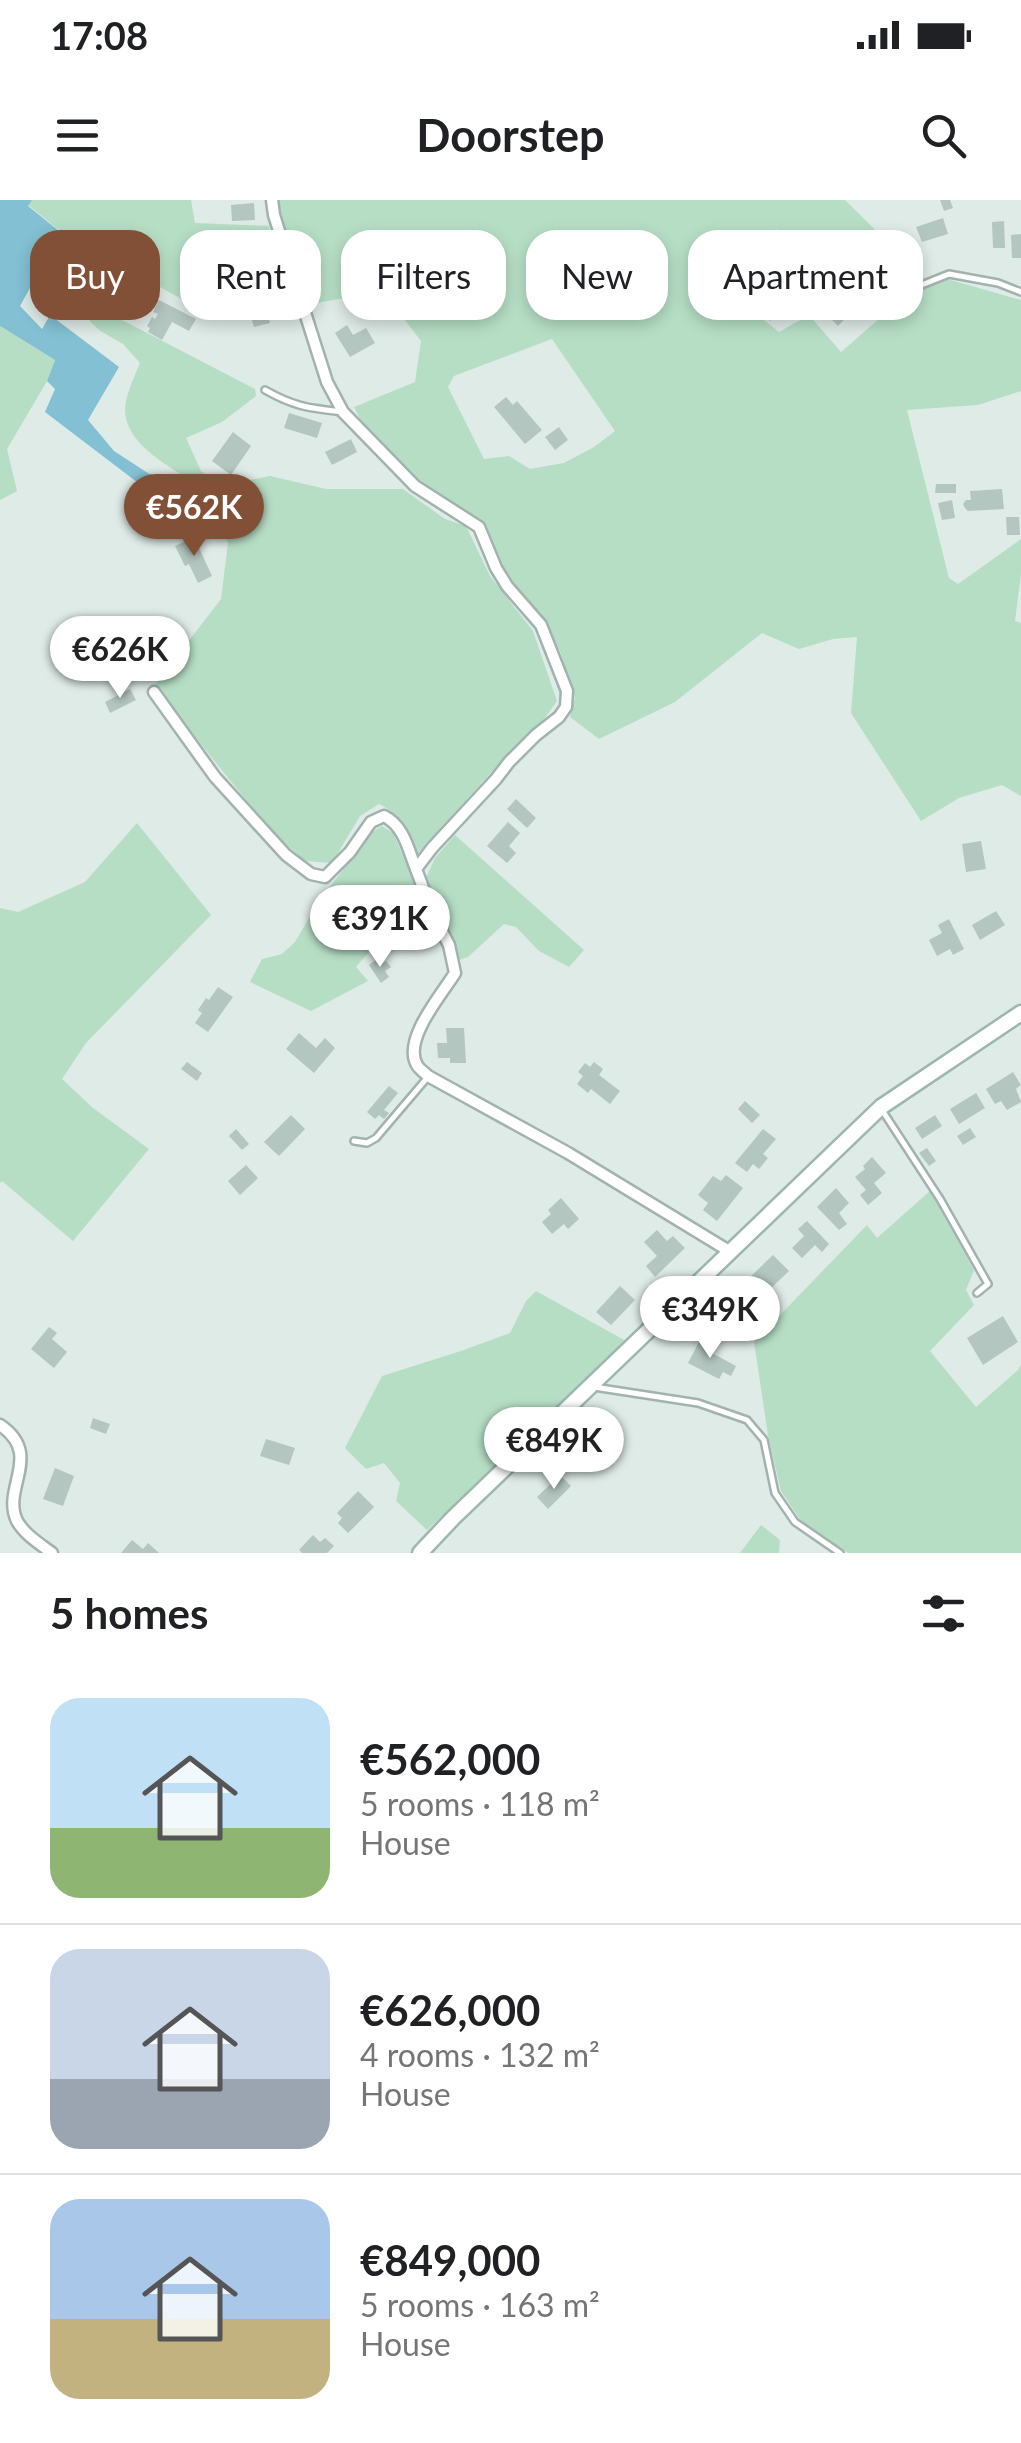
<!DOCTYPE html>
<html lang="en">
<head>
<meta charset="utf-8">
<style>
	:root { --surface:#fff; --page:#f2f2f2; --text:#202124; --muted:#757577; --line:#e0e0e0; --accent:#825037 }
	body { margin:0; font-family:Lato,sans-serif; background:var(--page); color:var(--text); height:100vh; display:flex; flex-direction:column; font-size:38px; white-space:nowrap }
	* { box-sizing:border-box; margin:0 }
	p { font-size:32px; color:var(--muted) }
	.icon { flex:none; width:55px; height:55px; fill:none; stroke:currentColor; stroke-width:2; stroke-linecap:round; stroke-linejoin:round }
	.map { position:relative; height:1353px; overflow:hidden }
	.sheet { display:flex; flex-direction:column; background:var(--surface); flex:1 }
	.sheet>* { flex:none }
	.banner { position:absolute; left:30px; top:30px; width:962px; height:90px; display:flex; gap:20px }
	.price { position:absolute; translate:-50% -85px; padding:0 22px; border-radius:35px; background:#fff; color:#222; font-size:32px; line-height:65px; filter:drop-shadow(0 2px 5px #0008) }
	.price::after { content:''; position:absolute; left:50%; top:60px; width:30px; height:22px; margin-left:-15px; background:inherit; clip-path:polygon(0 0,100% 0,50% 100%) }
	.price.selected { background:var(--accent); color:#fff }
	ul { padding:0; list-style:none }
	li { display:flex; align-items:center; gap:30px; height:250px; padding:0 50px }
	li+li { border-top:2px solid var(--line) }
	li span { display:grid; place-items:center; flex:none; width:280px; height:200px; border-radius:30px; color:#555 }
	li>.icon { margin-inline-start:auto }
	span .icon { width:120px; height:120px; fill:#fffc; stroke-width:1 }
	li b { font-size:42px }
	h2 { display:flex; justify-content:space-between; align-items:center; height:120px; padding:0 50px; font-size:42px }
	.pill { padding:0 35px; border-radius:30px; background:var(--surface); box-shadow:0 5px 15px #0003; font-size:35px; line-height:90px }
	.pill.selected { background:var(--accent); color:#fff }
	.status { display:flex; justify-content:space-between; align-items:center; height:70px; padding:0 50px; background:var(--surface); direction:ltr }
	.status svg { height:28px; fill:currentColor }
	header { display:flex; justify-content:space-between; align-items:center; height:130px; padding:0 50px; background:var(--surface); font-size:45px; font-weight:700 }
	.map>svg:first-child { display:block }
	.green { fill:#b6dec5; fill-rule:evenodd }
	.water { fill:#83c0d3 }
	.building { fill:#b4c6c0 }
	.lines { fill:none; stroke-linecap:round; stroke-linejoin:round }
	.lane-casing { stroke:#a2b3af; stroke-width:10 }
	.street-casing { stroke:#a2b3af; stroke-width:15 }
	.secondary-casing { stroke:#9db7b0; stroke-width:19 }
	.lane { stroke:#fff; stroke-width:5 }
	.street { stroke:#fff; stroke-width:10 }
	.secondary { stroke:#fff; stroke-width:14 }
</style>
</head>
<body>
<div class="status"><b>17:08</b><svg viewBox="0 0 49 12"><path d="M0 12V9h3v3zM5 12V6h3v6zM10 12V3h3v9zM15 12V0h3v12zM26 1h20v11H26zM47 4h2v5h-2z"/></svg></div>
<header><svg class="icon" aria-label="menu" viewBox="0 0 24 24"><path d="M4 6h16M4 12h16M4 18h16"/></svg>Doorstep<svg class="icon" aria-label="search" viewBox="0 0 24 24"><circle cx="10" cy="10" r="6"/><path d="M15 15l6 6"/></svg></header>
<div class="map">
<svg width="1021" height="1353" viewBox="0 0 1021 1353">
	<rect width="100%" height="100%" fill="#dfebe7"/>
	<g class="green">
		<path d="M32,0H191L195,23L269,26L274,56L249,60L225,74L208,114L144,78L122,120L255,189L256,196L222,222L186,238L201,271L227,291L240,282L270,276L326,289H403L445,319L466,326L490,376L533,431L557,501L542,522L498,565L417,654C408,633 401,614 379,604L360,616L332,663L305,661L271,631L154,486L221,399L228,343L214,312L193,299L188,279C162,262 118,238 126,201C129,188 135,175 140,163L123,144L99,130L67,98L73,81L94,58L28,5Z"/>
		<path d="M278,0H845L924,78L876,95L854,85L829,79L811,52L776,29L761,49L747,42L730,71L722,91L745,105L779,132L809,115L841,152L888,111L884,106L947,79L1021,100V191L978,205L907,210L949,378L958,384L1021,339V374L1015,421L1021,423V596L1002,585L959,598L921,621L851,513L857,437L833,439L799,449L762,433L675,502L599,539L570,517L575,498L560,451L545,425L506,379L484,328L412,277L362,223L354,207L415,182L421,141L397,110L369,94L310,104L279,14ZM552,139L615,231L594,247L564,263L530,269L509,256L484,259L448,187L454,176Z"/>
		<path d="M0,126L55,160L47,181L7,249L17,291L0,300Z"/>
		<path d="M137,623L211,715L86,843L62,879L93,908L149,949L73,1041L2,981L0,983V708L18,712L85,682Z"/>
		<path d="M382,626L393,633L439,736L409,741L389,753L377,742L356,767L368,781L311,811L250,782L262,759L282,754L295,742L319,701L372,632Z"/>
		<path d="M455,635L584,750L569,767L539,751L516,727L504,724L468,757L459,760L425,680L435,658Z"/>
		<path d="M930,991L974,1070L966,1090L974,1105L930,1151L976,1207L1018,1170L1021,1164V1353H849L821,1340L799,1318L781,1291L768,1235L754,1142L867,1025L877,1038Z"/>
		<path d="M536,1091L626,1141L427,1330L396,1301L400,1283L384,1263L366,1269L345,1248L382,1176L461,1151L510,1133L526,1101Z"/>
		<path d="M761,1325L780,1340L779,1353H740Z"/>
	</g>
	<path class="water" d="M0,0H32L28,6L94,59L73,81L46,59L20,106L42,129L50,115L119,167L88,220L114,251L154,277L146,289L45,212L55,189L47,181L55,160L0,126Z"/>
	<g class="building">
		<path d="M940,0H950L953,8L944,11Z"/>
		<path d="M254,3L255,20L232,21L231,5Z"/>
		<path d="M943,18L948,34L922,42L916,27Z"/>
		<path d="M1004,21L1005,48H993L992,22Z"/>
		<path d="M1021,34V58H1012L1011,35Z"/>
		<path d="M776,39L795,48L789,61L770,52Z"/>
		<path d="M747,41L766,53L749,82L730,71Z"/>
		<path d="M772,67L781,73L770,91L761,85Z"/>
		<path d="M271,80L275,92L267,94L263,82Z"/>
		<path d="M259,86L270,123L254,127L244,95L252,92L251,88Z"/>
		<path d="M843,89L858,105L838,126L822,110Z"/>
		<path d="M766,96L779,114L770,121L756,103Z"/>
		<path d="M159,100L196,119L189,131L172,122L162,140L148,132L150,128L147,126L152,117L155,119L158,114L153,112Z"/>
		<path d="M347,125L353,135L366,128L375,143L350,157L335,133Z"/>
		<path d="M506,197L513,205L517,201L542,230L525,244L494,207Z"/>
		<path d="M289,213L322,223L317,238L284,228Z"/>
		<path d="M559,227L568,240L555,250L545,237Z"/>
		<path d="M233,232L251,246L231,275L212,261Z"/>
		<path d="M351,239L357,252L332,265L325,252Z"/>
		<path d="M159,277L170,285L153,307L143,299Z"/>
		<path d="M936,284H956V293H935Z"/>
		<path d="M1002,289L1004,309L968,311L965,308L963,304L966,300H971L970,291Z"/>
		<path d="M952,300L955,318L942,320L938,303Z"/>
		<path d="M1006,317H1019L1020,335H1007Z"/>
		<path d="M194,337L212,376L198,383L189,364L185,366L175,346Z"/>
		<path d="M129,416L146,432L131,448L114,432Z"/>
		<path d="M130,489L136,500L110,513L105,502Z"/>
		<path d="M516,599L536,618L527,628L507,609Z"/>
		<path d="M508,622L520,633L509,646L516,653L507,663L487,646Z"/>
		<path d="M981,641L986,669L966,672L962,644Z"/>
		<path d="M996,711L1005,725L980,740L972,725Z"/>
		<path d="M949,719L964,749L953,755L950,749L937,756L929,740L942,733L938,725Z"/>
		<path d="M377,759L380,765L386,761L391,767L385,771L389,777L381,783L369,765Z"/>
		<path d="M218,787L233,797L208,832L195,823L202,813L198,810L206,798L209,800Z"/>
		<path d="M446,828H464L466,863H450V858H438L437,843H447Z"/>
		<path d="M299,833L316,848L325,838L335,848L314,873L286,849Z"/>
		<path d="M187,862L202,873L197,881L181,869Z"/>
		<path d="M594,862L603,869L599,875L620,891L610,904L591,889L588,893L577,884L583,876L578,872L585,863L590,867Z"/>
		<path d="M1013,872L1021,885L1016,889L1021,902L1007,910L1001,901L995,904L986,889Z"/>
		<path d="M389,886L398,893L384,910L389,913L384,919L379,915L375,919L367,912Z"/>
		<path d="M976,893L985,908L959,924L950,909Z"/>
		<path d="M745,901L760,915L752,923L738,909Z"/>
		<path d="M291,915L305,929L279,956L264,942Z"/>
		<path d="M935,915L942,926L922,939L915,928Z"/>
		<path d="M970,928L976,937L963,945L957,936Z"/>
		<path d="M236,929L249,944L242,950L229,936Z"/>
		<path d="M763,929L776,939L763,954L768,958L759,969L753,964L747,972L735,963Z"/>
		<path d="M927,948L936,961L929,966L919,953Z"/>
		<path d="M872,957L886,973L874,983L882,993L868,1005L860,995L866,990L855,977L865,969L863,966Z"/>
		<path d="M246,965L258,978L240,995L228,981Z"/>
		<path d="M726,975L743,988L717,1021L703,1010L708,1003L698,995L713,976L721,981Z"/>
		<path d="M836,988L849,1003L839,1013L847,1024L839,1030L817,1007Z"/>
		<path d="M561,998L579,1019L568,1029L564,1024L552,1034L542,1022L551,1014L548,1010Z"/>
		<path d="M807,1021L829,1044L822,1052L815,1045L802,1058L792,1048L804,1036L798,1029Z"/>
		<path d="M657,1030L667,1041L673,1036L685,1048L655,1077L646,1066L657,1056L644,1042Z"/>
		<path d="M773,1055L789,1071L764,1095L748,1079Z"/>
		<path d="M743,1083L760,1101L735,1124L718,1106Z"/>
		<path d="M620,1086L635,1100L611,1125L596,1112Z"/>
		<path d="M1003,1116L1018,1142L983,1165L967,1138Z"/>
		<path d="M49,1127L57,1133L52,1139L67,1152L54,1168L31,1149Z"/>
		<path d="M700,1140L715,1147L712,1153L736,1166L731,1176L723,1172L719,1179L688,1163Z"/>
		<path d="M93,1218L110,1224L106,1234L90,1228Z"/>
		<path d="M594,1234L603,1243L606,1240L614,1248L602,1259L598,1255L582,1270L574,1261L591,1244L587,1240Z"/>
		<path d="M266,1239L295,1248L289,1265L260,1256Z"/>
		<path d="M55,1268L74,1276L63,1306L43,1299Z"/>
		<path d="M560,1275L571,1286L548,1309L537,1297Z"/>
		<path d="M358,1291L374,1307L348,1333L338,1323L342,1318L337,1313Z"/>
		<path d="M313,1335L320,1342L325,1338L334,1346L327,1353H302L299,1350Z"/>
		<path d="M132,1340L143,1349L148,1343L159,1353H121Z"/>
	</g>
	<g class="lines">
		<defs>
			<g id="lane">
				<path d="M879,102L949,74L998,83L1021,92"/>
				<path d="M265,190C295,207 309,208 343,212"/>
				<path d="M882,910L940,999L988,1084L977,1093"/>
				<path d="M354,941L367,943L376,938L427,878"/>
				<path d="M594,1187L698,1203L747,1220L764,1240L775,1293L795,1322L840,1353"/>
			</g>
			<g id="street">
				<path d="M272,0L274,15L327,182L343,212L415,286L479,327L496,368L507,386L541,425L567,491L566,507L559,517L536,535L509,562L496,579L432,648L416,669L432,712L449,745L455,773C442,794 402,840 417,865C419,869 424,872 428,876L568,953L729,1051"/>
				<path d="M154,492L215,577L286,655L311,674L325,677L350,652L371,622L384,616C404,626 408,649 416,669"/>
				<path d="M0,1225C44,1255 1,1288 17,1321C25,1335 40,1344 52,1353"/>
			</g>
			<path id="secondary" d="M420,1353L453,1318L881,907L1021,813"/>
		</defs>
		<use href="#lane" class="lane-casing"/>
		<use href="#street" class="street-casing"/>
		<use href="#secondary" class="secondary-casing"/>
		<use href="#lane" class="lane"/>
		<use href="#street" class="street"/>
		<use href="#secondary" class="secondary"/>
	</g>
</svg>
<b class="price selected" style="left:194px;top:359px">€562K</b>
<b class="price" style="left:120px;top:501px">€626K</b>
<b class="price" style="left:380px;top:770px">€391K</b>
<b class="price" style="left:710px;top:1161px">€349K</b>
<b class="price" style="left:554px;top:1292px">€849K</b>
<div class="banner">
<a class="pill selected">Buy</a>
<a class="pill">Rent</a>
<a class="pill">Filters</a>
<a class="pill">New</a>
<a class="pill">Apartment</a>
</div>
</div>
<section class="sheet">
<h2>5 homes<svg class="icon" aria-label="filters" viewBox="0 0 24 24"><path d="M4 7h16M4 17h16"/><circle cx="9" cy="7" r="2"/><circle cx="15" cy="17" r="2"/></svg></h2>
<ul>
<li><span style="background:linear-gradient(#bfe0f5 65%,#8fb573 0)"><svg class="icon" aria-label="home" viewBox="0 0 24 24"><path d="M3 11l9-7 9 7M6 9v11h12V9"/></svg></span><div><b>€562,000</b><p>5 rooms · 118 m²</p><p>House</p></div></li>
<li><span style="background:linear-gradient(#c9d6e8 65%,#9aa5b1 0)"><svg class="icon" aria-label="home" viewBox="0 0 24 24"><path d="M3 11l9-7 9 7M6 9v11h12V9"/></svg></span><div><b>€626,000</b><p>4 rooms · 132 m²</p><p>House</p></div></li>
<li><span style="background:linear-gradient(#a9c7e8 60%,#c2b280 0)"><svg class="icon" aria-label="home" viewBox="0 0 24 24"><path d="M3 11l9-7 9 7M6 9v11h12V9"/></svg></span><div><b>€849,000</b><p>5 rooms · 163 m²</p><p>House</p></div></li>
</ul>
</section>
</body>
</html>
